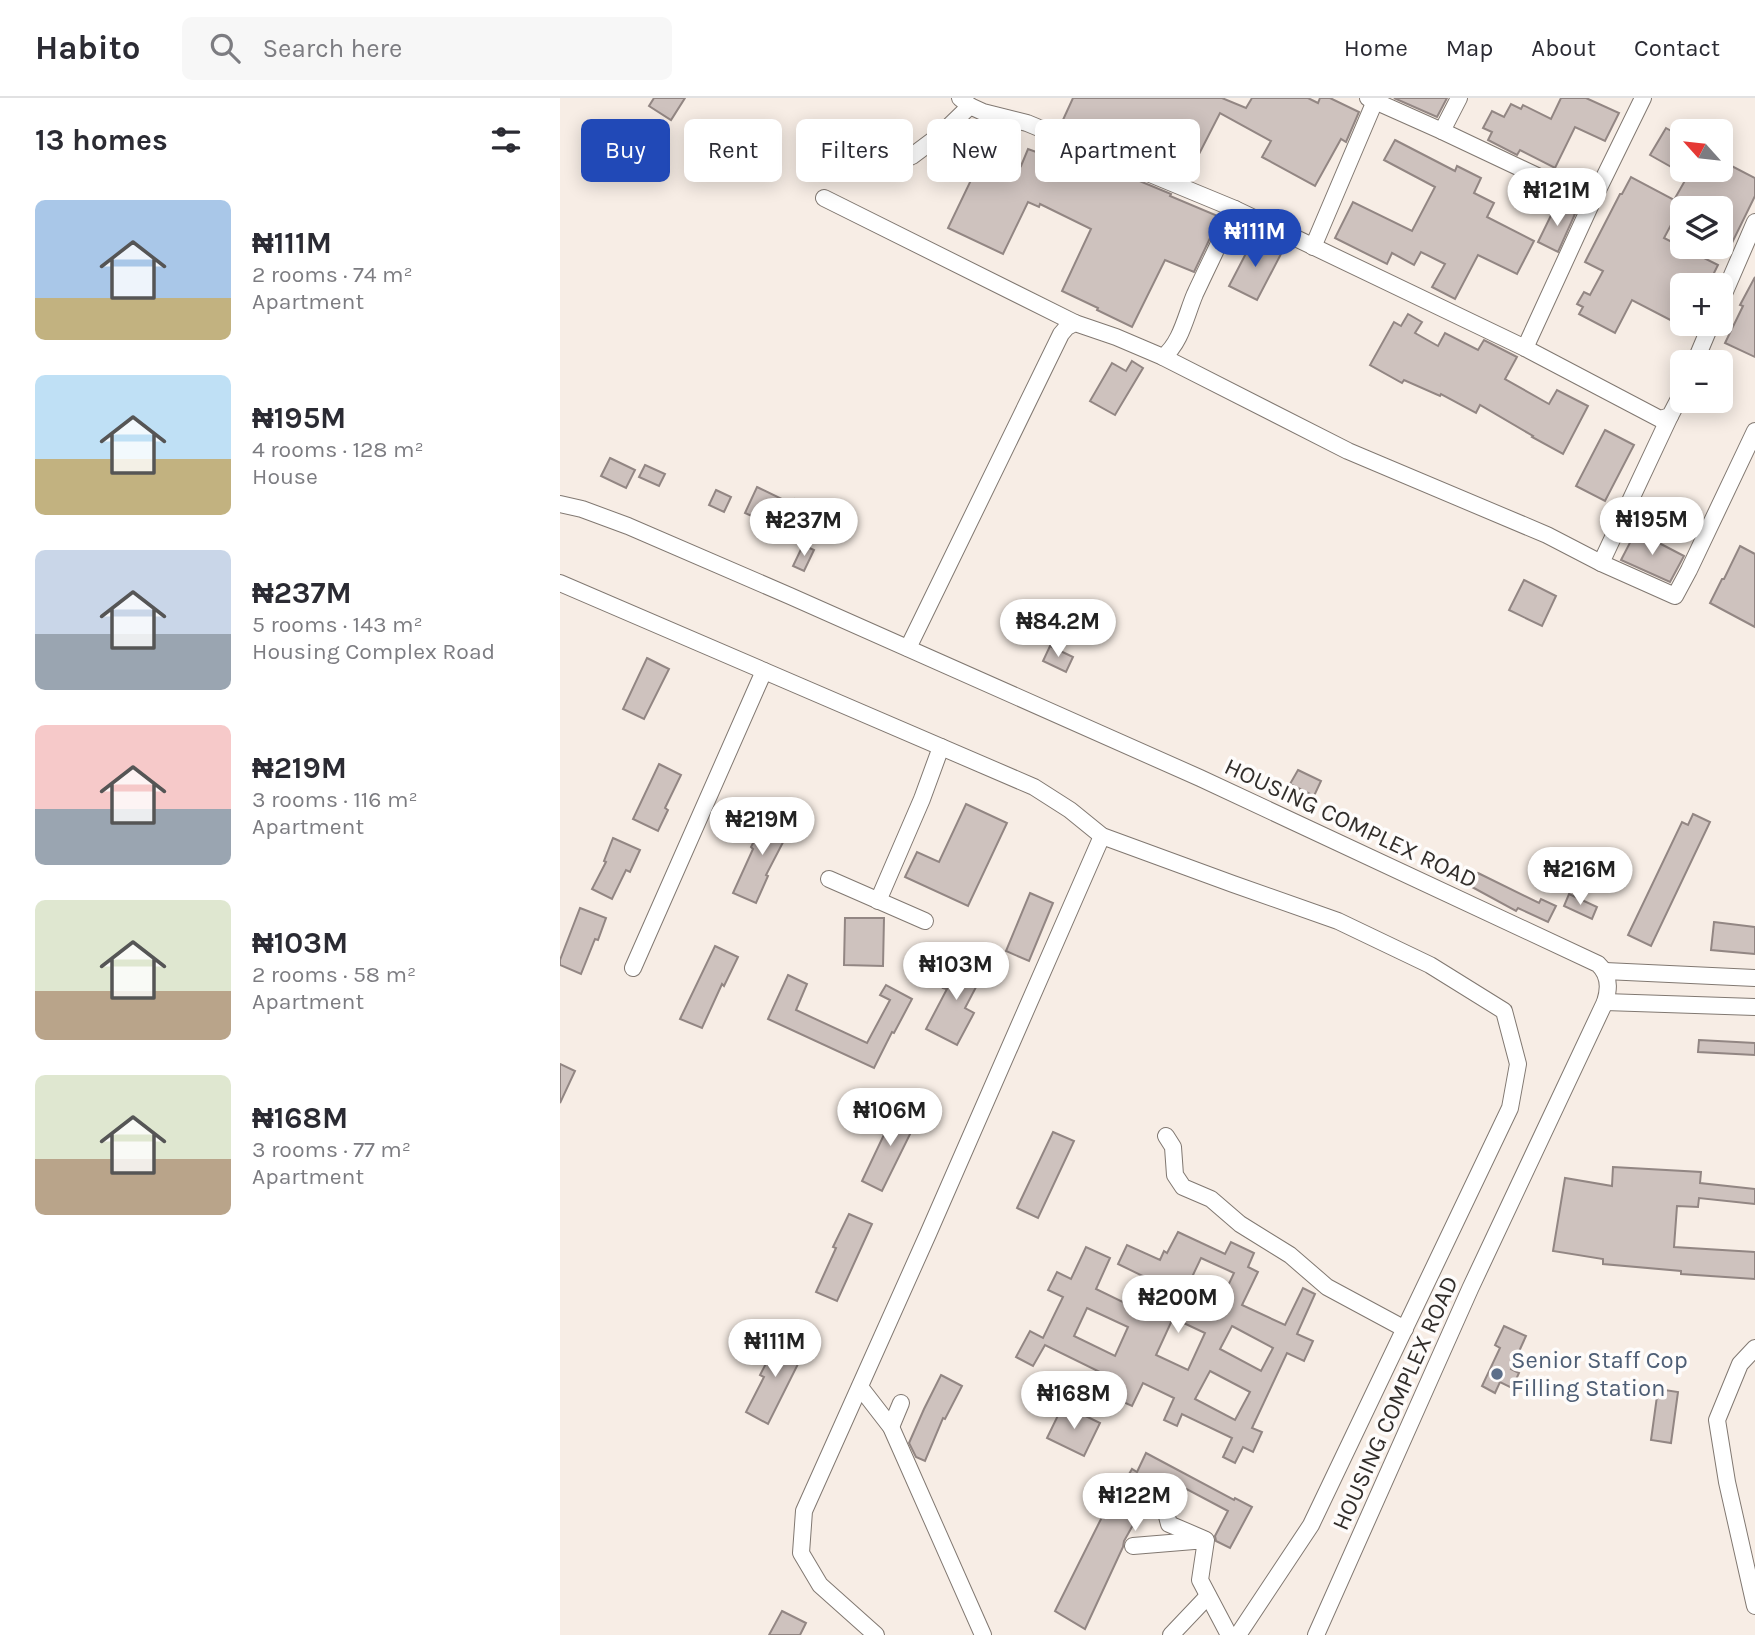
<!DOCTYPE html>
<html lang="en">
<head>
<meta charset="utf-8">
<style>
	:root { --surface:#fff; --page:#f7f7f7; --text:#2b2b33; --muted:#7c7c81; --line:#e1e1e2; --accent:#2149b7 }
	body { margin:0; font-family:Karla,sans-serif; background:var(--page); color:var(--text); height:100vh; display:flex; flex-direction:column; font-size:26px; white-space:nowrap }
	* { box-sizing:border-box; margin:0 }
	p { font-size:23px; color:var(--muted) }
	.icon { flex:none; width:38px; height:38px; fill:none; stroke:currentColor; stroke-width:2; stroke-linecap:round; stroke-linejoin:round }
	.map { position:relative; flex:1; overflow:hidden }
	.details { display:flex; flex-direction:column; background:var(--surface); width:560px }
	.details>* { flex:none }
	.guide { position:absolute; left:21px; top:21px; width:665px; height:63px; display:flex; gap:14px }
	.needle { width:46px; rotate:297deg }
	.buttons { position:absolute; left:1110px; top:21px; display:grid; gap:14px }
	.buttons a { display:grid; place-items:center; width:63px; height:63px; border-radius:10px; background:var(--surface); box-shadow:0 4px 18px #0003; font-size:35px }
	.price { position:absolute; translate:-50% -60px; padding:0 16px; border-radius:24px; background:#fff; color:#222; font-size:23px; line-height:46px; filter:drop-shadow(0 2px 4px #0008) }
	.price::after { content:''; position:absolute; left:50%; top:42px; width:21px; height:16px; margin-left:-10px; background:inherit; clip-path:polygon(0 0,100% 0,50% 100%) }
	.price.selected { background:var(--accent); color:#fff }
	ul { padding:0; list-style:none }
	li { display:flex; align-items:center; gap:21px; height:175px; padding:0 35px }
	li span { display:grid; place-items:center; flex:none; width:196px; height:140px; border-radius:10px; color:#555 }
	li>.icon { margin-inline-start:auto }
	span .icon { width:84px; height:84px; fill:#fffc; stroke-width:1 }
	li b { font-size:30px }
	h2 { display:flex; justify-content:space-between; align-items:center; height:84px; padding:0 35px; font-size:30px }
	.chip { padding:0 24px; border-radius:10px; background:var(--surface); box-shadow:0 4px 18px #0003; font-size:24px; line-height:63px }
	.chip.selected { background:var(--accent); color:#fff }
	header { display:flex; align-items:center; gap:42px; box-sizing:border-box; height:98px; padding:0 35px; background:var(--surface); border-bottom:2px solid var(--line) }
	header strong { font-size:33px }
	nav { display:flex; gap:38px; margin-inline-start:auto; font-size:24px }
	.search { width:490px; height:63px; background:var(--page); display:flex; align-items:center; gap:18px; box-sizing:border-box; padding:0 24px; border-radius:10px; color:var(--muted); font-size:26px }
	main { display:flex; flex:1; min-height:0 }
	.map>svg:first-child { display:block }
	.building { fill:#cec2be; stroke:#928683; stroke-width:2; fill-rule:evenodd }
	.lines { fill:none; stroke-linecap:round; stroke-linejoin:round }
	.minor-casing { stroke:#817871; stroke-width:18 }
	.minor { stroke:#fff; stroke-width:16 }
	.service-dot { fill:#5c6f8a; stroke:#fefcfb; stroke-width:2.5 }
	.labels { text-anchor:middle; stroke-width:7; stroke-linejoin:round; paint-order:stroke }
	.street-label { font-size:24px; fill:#322e2b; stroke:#fefcfb }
	.service-label { font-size:24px; fill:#4e5e75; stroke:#fefcfb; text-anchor:start }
</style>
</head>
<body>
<header>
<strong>Habito</strong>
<div class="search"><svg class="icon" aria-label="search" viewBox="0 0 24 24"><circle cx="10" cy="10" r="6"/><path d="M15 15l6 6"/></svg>Search here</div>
<nav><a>Home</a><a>Map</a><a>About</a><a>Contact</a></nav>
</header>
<main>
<section class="details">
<h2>13 homes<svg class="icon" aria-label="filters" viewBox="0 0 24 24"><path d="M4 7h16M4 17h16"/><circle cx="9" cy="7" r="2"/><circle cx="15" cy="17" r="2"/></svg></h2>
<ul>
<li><span style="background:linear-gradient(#a9c7e8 70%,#c2b280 0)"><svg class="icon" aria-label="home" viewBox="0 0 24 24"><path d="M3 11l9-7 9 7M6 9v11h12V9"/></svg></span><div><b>₦111M</b><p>2 rooms · 74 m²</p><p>Apartment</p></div></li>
<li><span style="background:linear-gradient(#bfe0f5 60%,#c2b280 0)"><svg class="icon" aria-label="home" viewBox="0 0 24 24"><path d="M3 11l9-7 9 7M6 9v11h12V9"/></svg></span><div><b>₦195M</b><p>4 rooms · 128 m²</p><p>House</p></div></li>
<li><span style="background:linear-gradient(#c9d6e8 60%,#9aa5b1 0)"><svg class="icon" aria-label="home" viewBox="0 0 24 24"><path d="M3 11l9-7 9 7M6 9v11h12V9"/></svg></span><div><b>₦237M</b><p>5 rooms · 143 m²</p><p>Housing Complex Road</p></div></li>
<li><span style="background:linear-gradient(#f6c9c9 60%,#9aa5b1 0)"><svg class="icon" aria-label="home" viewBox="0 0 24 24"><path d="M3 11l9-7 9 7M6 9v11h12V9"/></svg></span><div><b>₦219M</b><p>3 rooms · 116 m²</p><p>Apartment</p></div></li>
<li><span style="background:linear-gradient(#dfe7d0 65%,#b9a48a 0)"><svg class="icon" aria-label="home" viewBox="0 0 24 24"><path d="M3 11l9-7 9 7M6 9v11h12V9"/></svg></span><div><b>₦103M</b><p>2 rooms · 58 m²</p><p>Apartment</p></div></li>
<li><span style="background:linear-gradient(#dfe7d0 60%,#b9a48a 0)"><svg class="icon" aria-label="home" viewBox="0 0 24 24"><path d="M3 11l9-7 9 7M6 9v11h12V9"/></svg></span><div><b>₦168M</b><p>3 rooms · 77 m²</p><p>Apartment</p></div></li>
</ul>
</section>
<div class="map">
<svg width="1195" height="1537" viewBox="0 0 1195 1537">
	<rect width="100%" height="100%" fill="#f7ede5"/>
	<g class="building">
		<path d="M94,0H125L111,22L89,8Z"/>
		<path d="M513,0H662L686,10L692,0H748L758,5L760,0H770L799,14L786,44L781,41L755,88L702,59L711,43L660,15L636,62L628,58L619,77L578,60L579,58L502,24Z"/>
		<path d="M834,0H887L877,19Z"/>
		<path d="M1001,0H1026L1059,15L1045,43L1015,29L995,70L960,52L957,57L928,42L932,34L923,30L932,13L944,19L951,6L961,11L963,7L991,21Z"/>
		<path d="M1106,30L1122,39V75L1090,57Z"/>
		<path d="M835,42L895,73L897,68L921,80L914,95L934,105L927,119L974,143L957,176L918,157L895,201L872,189L885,166L861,154L854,167L832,155L827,166L775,140L793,104L852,133L875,89L824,62Z"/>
		<path d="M413,44L461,68L468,51L479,55L483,48L494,53L490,62L513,72L519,59L556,76V74L570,80V79L611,96L610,98L660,119L634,174L605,162L572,229L537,212L538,210L502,193L531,131L480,106L479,109L468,104L443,156L388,130L413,78L399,71Z"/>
		<path d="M1160,62L1195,80V98L1169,151L1160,147V110H1120L1104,140L1158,167L1148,187H1122V228L1072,202L1055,235L1019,216L1023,209L1017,206L1024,194L1030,197L1043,173L1025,164L1060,96H1062L1071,79L1114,102L1131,72H1160Z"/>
		<path d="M996,107L1015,116L998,154L978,144Z"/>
		<path d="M694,140L722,154L697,202L669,188Z"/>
		<path d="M1195,179V259L1165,245L1183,208L1180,207Z"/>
		<path d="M848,216L862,224L855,235L878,248L885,235L918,252L924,242L957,259L945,281L989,306L997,292L1028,308L1003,356L972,339L973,338L920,307L916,315L881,296L880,298L844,282L842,285L810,267L834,224L841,228Z"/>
		<path d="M572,263L583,270L555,317L530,303L552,265L566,273Z"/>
		<path d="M1045,332L1074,347L1045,403L1016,388Z"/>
		<path d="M50,360L75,372L66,390L41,378Z"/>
		<path d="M85,367L105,376L99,388L79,379Z"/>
		<path d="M197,389L232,406L235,401L256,411L242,441L185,415Z"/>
		<path d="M156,392L171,399L164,414L149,407Z"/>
		<path d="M1076,433L1124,458L1110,484L1061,462Z"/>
		<path d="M243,447L254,452L244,473L233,468Z"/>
		<path d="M1180,448L1195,456V529L1150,505L1162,481H1164Z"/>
		<path d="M964,482L996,498L982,528L949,512Z"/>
		<path d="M490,548L513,559L506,574L483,563Z"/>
		<path d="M87,560L109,571L84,621L63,611Z"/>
		<path d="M99,666L121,677L105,710L108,712L98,733L73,721Z"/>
		<path d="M738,672L761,683L754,698L730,686Z"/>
		<path d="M406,706L447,725L408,808L345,779L357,754L379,764Z"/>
		<path d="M209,714L232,727L206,777L208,778L196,805L173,795L193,751L191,749Z"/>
		<path d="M1133,716L1150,724L1091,848L1068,837L1122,724L1128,727Z"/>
		<path d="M53,740L80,752L70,774L66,772L52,801L32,791L46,764L44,763Z"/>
		<path d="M918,775L979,805L981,801L996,808L988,824L958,810L956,813L912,789Z"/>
		<path d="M470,795L493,805L469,863L446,853Z"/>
		<path d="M1009,796L1037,809L1032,821L1004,808Z"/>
		<path d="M20,810L46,820L38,842L35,841L21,876L0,867V862Z"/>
		<path d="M285,820H324L323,868L284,867Z"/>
		<path d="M1154,824L1195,829V856L1151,852Z"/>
		<path d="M155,848L178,859L164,888L162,886L142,930L120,921Z"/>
		<path d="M398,859L425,872L405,910L414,915L397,947L366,931L387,891L383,890Z"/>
		<path d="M228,877L247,886L236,912L307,945L330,902L320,897L326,887L352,901L334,935L332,934L314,970L208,921Z"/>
		<path d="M1139,942L1195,945V957L1138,954Z"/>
		<path d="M0,966L15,973L0,1005Z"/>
		<path d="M338,1007L359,1018L322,1093L302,1083Z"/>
		<path d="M493,1034L514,1043L478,1120L457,1110Z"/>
		<path d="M1053,1069L1141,1074L1140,1085L1195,1091V1106L1139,1100L1138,1109L1117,1108L1114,1149L1195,1154V1181L1121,1176V1173L1043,1166V1161L993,1153L1005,1080L1052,1088Z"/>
		<path d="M289,1116L312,1126L277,1203L256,1194L276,1150L273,1149Z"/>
		<path d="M618,1134L665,1156L671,1144L694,1155L688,1169L698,1174L682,1207L725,1227L743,1190L755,1196L737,1236L753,1243L744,1263L727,1255L692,1330L702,1334L693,1354L683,1349L675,1365L663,1359L672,1340L622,1316L617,1328L604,1322L614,1300L583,1285L572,1308L539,1293L546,1277L485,1247L473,1268L456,1259L470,1233L483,1240L503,1199L488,1192L497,1174L511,1181L526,1149L550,1160L536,1191L577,1211L591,1182L558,1166L567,1147L600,1162L604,1153L607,1155ZM641,1160L674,1175L657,1211L624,1196ZM527,1210L568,1229L555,1258L514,1238ZM613,1220L645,1235L628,1272L596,1257ZM672,1228L713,1250L701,1273L660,1251ZM650,1273L690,1294L675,1322L635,1301Z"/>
		<path d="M944,1228L966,1238L951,1271L959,1275L952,1290L940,1284L935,1295L922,1288L940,1250L935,1247Z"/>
		<path d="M220,1239L245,1252L208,1326L186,1314L204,1279L200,1277Z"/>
		<path d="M381,1277L402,1288L385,1321L383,1320L365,1363L356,1359L349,1345L364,1311Z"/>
		<path d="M1098,1291L1118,1294L1111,1345L1091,1342Z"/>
		<path d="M503,1307L540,1325L524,1358L487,1340Z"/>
		<path d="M586,1355L674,1402L675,1400L692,1409L670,1450L656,1443L655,1438L668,1413L604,1379L598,1389L592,1396V1401L576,1429L573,1427L564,1443L563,1449L525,1531L495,1513L542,1419L544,1420L572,1371L577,1374Z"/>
		<path d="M222,1513L246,1525L240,1537H209Z"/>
	</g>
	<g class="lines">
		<defs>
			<g id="minor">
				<path d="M400,0L410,8L423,14L467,25L675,111L965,250L1100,321L1110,318L1122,295"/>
				<path d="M808,0L882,33L899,0"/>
				<path d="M882,33L1032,104L965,250"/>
				<path d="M321,73L352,58L380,37L410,8"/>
				<path d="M264,100L515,225"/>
				<path d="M1032,104L1083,0"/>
				<path d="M753,149L815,3"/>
				<path d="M1160,205L1195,124"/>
				<path d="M603,259L788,353L987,437L1041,465"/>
				<path d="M1135,264L1151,226"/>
				<path d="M1110,318L1041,465L1115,498L1129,472L1195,333"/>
				<path d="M0,406L22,411L68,428L230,498L640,680L1038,866C1049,876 1050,889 1045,904L910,1191L756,1537"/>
				<path d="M0,485L474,689L510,712L542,738L673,786L778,823L870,867L944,913L958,966L950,1010L751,1427L678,1537"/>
				<path d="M348,550L501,236L507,229L515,225L556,239L603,259C621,245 626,217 635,196C648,168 662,140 675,111"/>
				<path d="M269,781L365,823"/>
				<path d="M318,803L362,701L381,649"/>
				<path d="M73,870L204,573"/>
				<path d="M1045,873L1195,880"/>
				<path d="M1045,904L1195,909"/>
				<path d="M606,1038L613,1049L615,1077L623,1089L651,1101L680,1126L730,1157L767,1189L845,1231"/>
				<path d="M1195,1250L1180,1266L1157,1322L1167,1384L1195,1508"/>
				<path d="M300,1289L331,1329L423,1537"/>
				<path d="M331,1329L341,1305"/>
				<path d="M602,1399L609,1426L644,1441"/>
				<path d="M573,1448L646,1442L640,1482L669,1537"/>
				<path d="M316,1537L260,1487L241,1455L244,1413L368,1136L542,738"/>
				<path d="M611,1537L648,1498"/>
			</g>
		</defs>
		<use href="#minor" class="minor-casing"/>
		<use href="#minor" class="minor"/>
	</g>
	<circle class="service-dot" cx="937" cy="1276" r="7"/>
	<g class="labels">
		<g class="street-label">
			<text transform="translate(791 725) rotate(25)" y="8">HOUSING COMPLEX ROAD</text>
			<text transform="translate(835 1305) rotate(-66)" y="8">HOUSING COMPLEX ROAD</text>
		</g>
		<g class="service-label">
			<text x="951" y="1270">Senior Staff Cop<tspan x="951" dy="28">Filling Station</tspan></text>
		</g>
	</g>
</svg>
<div class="buttons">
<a><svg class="needle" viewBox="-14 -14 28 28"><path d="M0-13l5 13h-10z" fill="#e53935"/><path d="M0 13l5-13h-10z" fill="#7c7c81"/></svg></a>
<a><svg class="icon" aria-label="layers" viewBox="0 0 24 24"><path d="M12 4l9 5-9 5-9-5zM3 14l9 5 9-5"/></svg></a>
<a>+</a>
<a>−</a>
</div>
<b class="price" style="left:997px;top:130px">₦121M</b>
<b class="price selected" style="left:695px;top:171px">₦111M</b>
<b class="price" style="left:1092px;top:459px">₦195M</b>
<b class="price" style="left:244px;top:460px">₦237M</b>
<b class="price" style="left:498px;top:561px">₦84.2M</b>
<b class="price" style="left:202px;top:759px">₦219M</b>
<b class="price" style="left:1020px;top:809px">₦216M</b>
<b class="price" style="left:396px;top:904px">₦103M</b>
<b class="price" style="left:330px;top:1050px">₦106M</b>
<b class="price" style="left:618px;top:1237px">₦200M</b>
<b class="price" style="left:215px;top:1281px">₦111M</b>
<b class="price" style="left:514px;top:1333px">₦168M</b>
<b class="price" style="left:575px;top:1435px">₦122M</b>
<div class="guide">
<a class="chip selected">Buy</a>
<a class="chip">Rent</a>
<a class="chip">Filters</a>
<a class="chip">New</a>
<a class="chip">Apartment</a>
</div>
</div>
</main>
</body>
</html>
